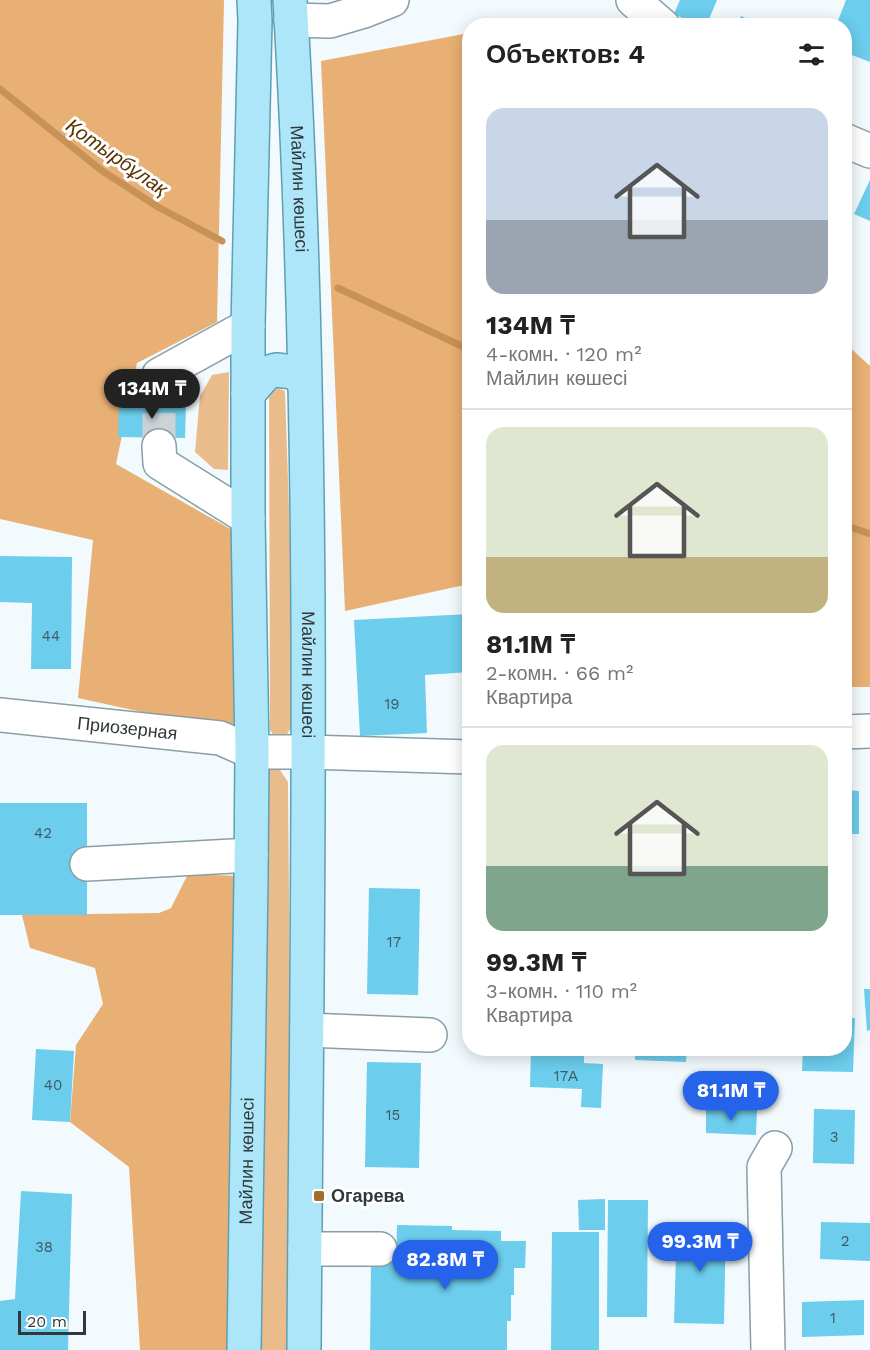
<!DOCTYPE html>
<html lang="ru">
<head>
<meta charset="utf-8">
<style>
	:root { --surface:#fff; --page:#f2f2f2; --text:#222; --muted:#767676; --line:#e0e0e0; --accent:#2563eb }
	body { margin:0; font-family:"Work Sans",sans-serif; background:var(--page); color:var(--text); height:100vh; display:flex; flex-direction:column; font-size:22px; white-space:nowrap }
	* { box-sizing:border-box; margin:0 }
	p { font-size:20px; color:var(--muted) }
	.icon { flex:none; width:33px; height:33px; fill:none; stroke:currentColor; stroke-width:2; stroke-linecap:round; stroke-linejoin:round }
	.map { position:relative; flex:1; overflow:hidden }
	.details { position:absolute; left:462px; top:18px; width:390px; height:1038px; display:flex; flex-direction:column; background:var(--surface); border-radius:24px; box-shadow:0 3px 15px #0003 }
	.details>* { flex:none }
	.scale { position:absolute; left:18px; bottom:15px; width:68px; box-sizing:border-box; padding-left:6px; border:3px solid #30383b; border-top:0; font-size:16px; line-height:21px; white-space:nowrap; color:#30383b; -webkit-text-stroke:4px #fff; paint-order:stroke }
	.price { position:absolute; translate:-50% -51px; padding:0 14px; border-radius:21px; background:var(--accent); color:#fff; font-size:20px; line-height:39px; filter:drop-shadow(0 2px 3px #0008) }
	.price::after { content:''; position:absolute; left:50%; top:36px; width:18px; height:14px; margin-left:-9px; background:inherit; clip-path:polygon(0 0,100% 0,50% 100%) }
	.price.on { background:#222; color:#fff }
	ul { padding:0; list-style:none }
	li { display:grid; align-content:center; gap:12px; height:318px; padding:0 24px }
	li+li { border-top:2px solid var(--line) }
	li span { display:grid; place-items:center; height:186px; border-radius:18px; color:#555 }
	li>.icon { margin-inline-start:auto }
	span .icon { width:108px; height:108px; fill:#fffc; stroke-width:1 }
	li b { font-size:26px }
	h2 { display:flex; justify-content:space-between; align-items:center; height:72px; padding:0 24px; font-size:26px }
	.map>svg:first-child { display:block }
	.green { fill:#eabc8c }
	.forest { fill:#e8b074 }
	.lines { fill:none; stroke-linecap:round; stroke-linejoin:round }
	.stream { stroke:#c89256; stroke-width:7 }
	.building { fill:#6ccdec }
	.minor-tunnel { stroke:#cbd3d6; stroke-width:33; stroke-dasharray:33 16; stroke-linecap:butt }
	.minor-casing { stroke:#8a9ea5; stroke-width:36 }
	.major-casing { stroke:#5e9fb4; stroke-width:36 }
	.minor { stroke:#fff; stroke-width:33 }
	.major { stroke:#ade6f9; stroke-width:33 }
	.poi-dot { fill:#a46c29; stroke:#fff; stroke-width:2 }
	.labels { text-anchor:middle; stroke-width:6; stroke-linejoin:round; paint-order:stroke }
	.number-label { font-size:15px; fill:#3f5d67 }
	.street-label { font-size:18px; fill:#30383b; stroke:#fff }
	.poi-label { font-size:18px; font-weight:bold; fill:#30383b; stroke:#fff; text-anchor:start }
	.water-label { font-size:20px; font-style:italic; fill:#5a3503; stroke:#fff }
</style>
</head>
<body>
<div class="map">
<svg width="870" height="1350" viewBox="0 0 870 1350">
	<rect width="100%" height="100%" fill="#f2fafd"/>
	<g class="green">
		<path d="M229,372L228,470L214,469L195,452L200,396L212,375Z"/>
		<path d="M278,388L285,391L296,719L286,736H274L270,730L269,393Z"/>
		<path d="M264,768L280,770L288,782L293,1350H250Z"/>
	</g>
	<g class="forest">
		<path d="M0,0H224L217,322L137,363L116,464L241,535L238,733L78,698L93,540L0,519Z"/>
		<path d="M469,33V584L345,611L321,61Z"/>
		<path d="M845,343L870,366V687H845Z"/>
		<path d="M188,874L239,876L227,1350H140L129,1167L70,1122L76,1045L103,1004L95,968L30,948L22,915L159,913L171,908Z"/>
	</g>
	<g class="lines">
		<g class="stream">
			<path d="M0,89L101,170L158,207L222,241"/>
			<path d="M338,288L470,350"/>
			<path d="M844,525L870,534"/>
		</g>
	</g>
	<g class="building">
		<path d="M680,0H717L706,26H699L674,14Z"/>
		<path d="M846,0H870V62L844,52V26H836Z"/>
		<path d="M741,16L763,26H736Z"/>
		<path d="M870,180V221L854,214Z"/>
		<path d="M119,402L186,403L185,438L118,437Z"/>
		<path d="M0,556L72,557L71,669H31L32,603L0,602Z"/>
		<path d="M470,614V672L425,675L427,733L360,736L354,620Z"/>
		<path d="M844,790L859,791V834H844Z"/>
		<rect x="0" y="803" width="87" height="112"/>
		<path d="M369,888L420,889L418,995L367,994Z"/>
		<path d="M864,989H870V1030L867,1031Z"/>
		<path d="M855,1018L853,1072L802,1071L803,1048H844V1019Z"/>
		<path d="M531,1048H584V1063L603,1064L601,1108L581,1107L582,1089L530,1087Z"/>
		<path d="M635,1048H687L686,1062L635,1060Z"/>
		<path d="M36,1049L74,1051L70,1122L32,1120Z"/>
		<path d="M367,1062L421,1063L419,1168L365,1167Z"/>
		<path d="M706,1109L757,1110L756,1135L706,1133Z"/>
		<path d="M814,1109L855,1110L854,1164L813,1163Z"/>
		<path d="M21,1191L72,1194L68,1350H0V1301L15,1299Z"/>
		<path d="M605,1199V1230H579L578,1200Z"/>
		<path d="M608,1200H648L647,1317H607Z"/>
		<path d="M677,1222L726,1223L724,1324L674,1323Z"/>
		<path d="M821,1222L870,1223V1261L820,1259Z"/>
		<path d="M397,1225L452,1226V1230L501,1231V1241H526L525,1268H514V1295H511V1321H507V1350H370L371,1262H396Z"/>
		<path d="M552,1232H599V1350H551Z"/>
		<path d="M864,1300V1335L802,1337V1302Z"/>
	</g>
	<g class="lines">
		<path class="minor-tunnel" d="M159,446V389"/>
		<defs>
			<g id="minor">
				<path d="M633,0L663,26"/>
				<path d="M291,20L330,21L364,11L392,0"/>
				<path d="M844,140L870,151"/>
				<path d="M159,389V375L248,326"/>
				<path d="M159,446L160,463L248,518"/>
				<path id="s1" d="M0,715L220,738L252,752H309L470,757"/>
				<path d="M844,732L870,731"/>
				<path d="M87,864L251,855"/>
				<path d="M307,1030L430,1035"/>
				<path d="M305,1249H380"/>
				<path d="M768,1350L764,1167L775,1148"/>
			</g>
			<g id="major">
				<path id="s2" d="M290,0C317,449 307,900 304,1350"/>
				<path d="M248,394L266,373L276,370L294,372L304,381"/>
				<path id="s3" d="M244,1350L251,878L252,752L248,518V326L255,21L254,0"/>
			</g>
		</defs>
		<use href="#minor" class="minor-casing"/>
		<use href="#major" class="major-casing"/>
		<use href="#minor" class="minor"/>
		<use href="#major" class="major"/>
	</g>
	<rect class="poi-dot" x="313" y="1190" width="12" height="12" rx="3"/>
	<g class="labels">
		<g class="number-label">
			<text x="51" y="641">44</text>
			<text x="392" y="709">19</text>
			<text x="43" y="838">42</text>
			<text x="394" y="947">17</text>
			<text x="566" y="1081">17А</text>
			<text x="53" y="1090">40</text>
			<text x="393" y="1120">15</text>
			<text x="834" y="1142">3</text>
			<text x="845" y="1246">2</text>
			<text x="44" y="1252">38</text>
			<text x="833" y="1323">1</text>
		</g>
		<g class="street-label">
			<text dy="6" stroke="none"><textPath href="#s2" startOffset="189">Майлин көшесі</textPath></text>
			<text dy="6" stroke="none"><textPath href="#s2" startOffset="675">Майлин көшесі</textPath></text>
			<text dy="6" stroke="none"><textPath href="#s1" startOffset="128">Приозерная</textPath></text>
			<text dy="6" stroke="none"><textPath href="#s3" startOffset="189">Майлин көшесі</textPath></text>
		</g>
		<g class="poi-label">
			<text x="331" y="1202">Огарева</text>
		</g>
		<g class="water-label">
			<text transform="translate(117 157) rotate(35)" y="7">Қотырбұлақ</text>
		</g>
	</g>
</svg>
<div class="scale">20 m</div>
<b class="price on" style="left:152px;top:420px">134M ₸</b>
<b class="price" style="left:731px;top:1122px">81.1M ₸</b>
<b class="price" style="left:700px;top:1273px">99.3M ₸</b>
<b class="price" style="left:445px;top:1291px">82.8M ₸</b>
<section class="details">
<h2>Объектов: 4<svg class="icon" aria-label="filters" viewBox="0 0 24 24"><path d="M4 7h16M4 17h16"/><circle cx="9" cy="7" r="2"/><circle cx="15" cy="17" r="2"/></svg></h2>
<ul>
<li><span style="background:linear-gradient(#c9d6e8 60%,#9aa5b1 0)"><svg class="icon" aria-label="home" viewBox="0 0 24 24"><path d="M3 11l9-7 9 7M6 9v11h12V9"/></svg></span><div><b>134M ₸</b><p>4-комн. · 120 m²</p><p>Майлин көшесі</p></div></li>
<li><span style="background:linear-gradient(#dfe7d0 70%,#c2b280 0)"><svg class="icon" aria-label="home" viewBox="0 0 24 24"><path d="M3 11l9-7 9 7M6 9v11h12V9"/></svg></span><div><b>81.1M ₸</b><p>2-комн. · 66 m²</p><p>Квартира</p></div></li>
<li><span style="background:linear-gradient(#dfe7d0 65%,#7fa58c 0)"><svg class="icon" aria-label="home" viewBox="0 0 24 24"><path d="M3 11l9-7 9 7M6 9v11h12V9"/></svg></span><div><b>99.3M ₸</b><p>3-комн. · 110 m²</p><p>Квартира</p></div></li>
</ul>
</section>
</div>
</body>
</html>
